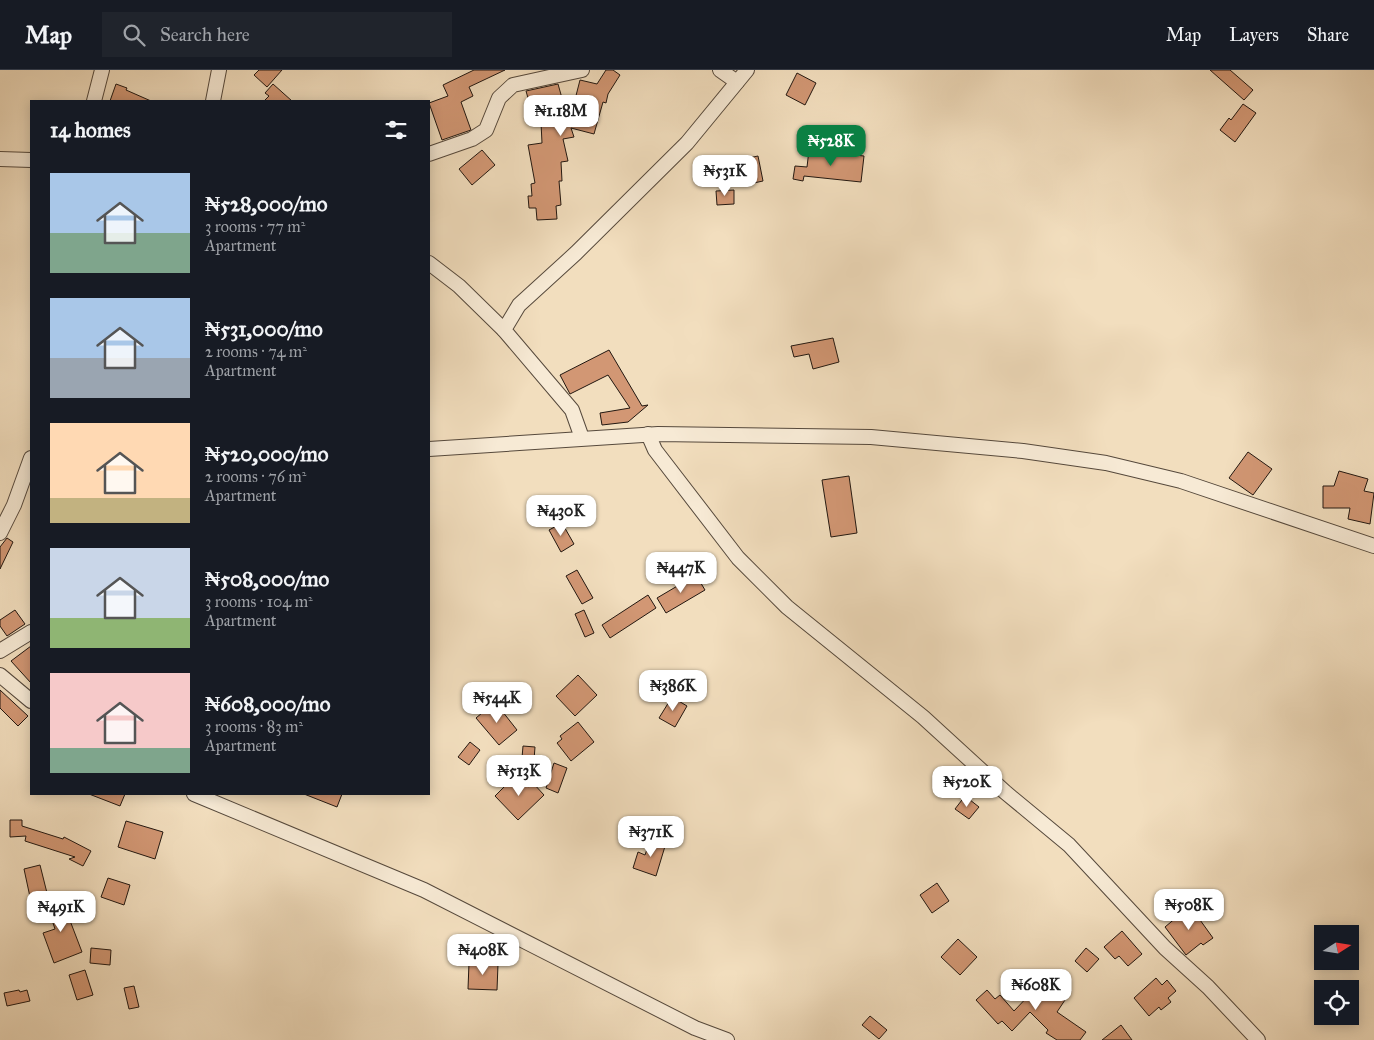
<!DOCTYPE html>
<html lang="en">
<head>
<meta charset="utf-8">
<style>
	:root { --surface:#171b24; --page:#20242c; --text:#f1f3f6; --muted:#9ea1a6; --line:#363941; --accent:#0b8043 }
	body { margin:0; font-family:"IM FELL Great Primer",serif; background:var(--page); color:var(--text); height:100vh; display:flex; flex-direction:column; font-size:19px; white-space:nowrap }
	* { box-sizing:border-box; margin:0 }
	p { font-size:16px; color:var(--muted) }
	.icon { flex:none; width:28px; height:28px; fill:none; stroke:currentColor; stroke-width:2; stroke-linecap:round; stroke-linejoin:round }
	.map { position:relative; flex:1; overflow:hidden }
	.sheet { position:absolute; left:30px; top:30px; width:400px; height:695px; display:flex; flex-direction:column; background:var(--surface); border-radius:0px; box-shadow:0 2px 12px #0003 }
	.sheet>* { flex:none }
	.needle { width:32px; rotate:78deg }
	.fabs { position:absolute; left:1314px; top:855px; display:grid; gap:10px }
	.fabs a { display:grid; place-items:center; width:45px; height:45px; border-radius:0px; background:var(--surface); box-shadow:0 2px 12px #0003; font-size:25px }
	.price { position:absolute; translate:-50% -42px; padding:0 11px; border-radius:10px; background:#fff; color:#222; font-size:16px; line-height:32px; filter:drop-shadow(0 1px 2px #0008) }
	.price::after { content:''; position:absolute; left:50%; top:30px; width:15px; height:11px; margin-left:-8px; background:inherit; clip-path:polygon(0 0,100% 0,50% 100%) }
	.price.selected { background:var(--accent); color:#fff }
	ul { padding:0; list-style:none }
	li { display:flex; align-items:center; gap:15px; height:125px; padding:0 20px }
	li span { display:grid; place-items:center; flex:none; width:140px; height:100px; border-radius:0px; color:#555 }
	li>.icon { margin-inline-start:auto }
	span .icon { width:60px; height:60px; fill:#fffc; stroke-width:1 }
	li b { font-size:21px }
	h2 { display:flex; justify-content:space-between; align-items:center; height:60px; padding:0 20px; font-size:21px }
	header { display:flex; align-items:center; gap:30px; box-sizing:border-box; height:70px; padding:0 25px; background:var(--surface); border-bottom:1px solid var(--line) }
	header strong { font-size:24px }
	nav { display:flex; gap:28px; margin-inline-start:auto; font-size:18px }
	.search { width:350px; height:45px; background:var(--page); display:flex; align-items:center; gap:12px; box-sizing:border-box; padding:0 18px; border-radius:0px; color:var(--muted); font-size:19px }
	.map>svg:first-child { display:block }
	.building { fill:#d29774; stroke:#221710 }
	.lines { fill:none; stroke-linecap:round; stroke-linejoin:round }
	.minor-casing { stroke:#56493c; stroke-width:16 }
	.minor { stroke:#f7ead5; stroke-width:14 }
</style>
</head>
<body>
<header>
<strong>Map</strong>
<div class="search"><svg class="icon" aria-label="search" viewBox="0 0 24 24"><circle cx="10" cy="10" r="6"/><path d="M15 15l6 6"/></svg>Search here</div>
<nav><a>Map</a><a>Layers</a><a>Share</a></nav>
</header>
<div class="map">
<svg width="1374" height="970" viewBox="0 0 1374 970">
	<rect width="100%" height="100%" fill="#f2debe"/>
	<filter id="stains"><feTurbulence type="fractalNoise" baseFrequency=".004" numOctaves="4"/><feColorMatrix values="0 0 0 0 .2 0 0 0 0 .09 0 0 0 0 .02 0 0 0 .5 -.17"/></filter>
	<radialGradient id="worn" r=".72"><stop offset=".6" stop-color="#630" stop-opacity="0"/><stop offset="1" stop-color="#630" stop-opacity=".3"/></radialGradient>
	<g class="building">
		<path d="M259,0H282L267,17L254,5Z"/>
		<path d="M474,0H505L469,17L473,26L461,32L471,60L442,70L429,33L448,26L443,15Z"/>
		<path d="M606,0H613L620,5L608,24L606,33L603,32L594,64L571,58L574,67L563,69L568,91L561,92L562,111H559L561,135L556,136L557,149L537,150L536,138H529L528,126H532L531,114L535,113L528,75L542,73L540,32L530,35L526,21L558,14L569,53L580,10L597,14Z"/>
		<path d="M1210,0H1230L1253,20L1244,30Z"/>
		<path d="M797,3L816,13L805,35L786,25Z"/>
		<path d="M116,14L127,18L126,20L151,31H110Z"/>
		<path d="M273,14L292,31H264L269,26L265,23Z"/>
		<path d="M1243,34L1256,43L1235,72L1220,60L1229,48L1231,50Z"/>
		<path d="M482,80L495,95L472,115L459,99Z"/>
		<path d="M809,80L864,86L861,112L804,106L803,111L793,109L795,96L807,97Z"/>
		<path d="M758,86L763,111L749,114L744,89Z"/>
		<path d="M734,120V134L717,135L716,121Z"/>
		<path d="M833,268L839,292L813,299L809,284L794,287L791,276Z"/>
		<path d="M609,280L642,336L648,335L628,352L602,355L600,343L630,338L608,305L570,324L560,305Z"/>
		<path d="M1248,382L1272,399L1253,425L1229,408Z"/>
		<path d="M1339,401L1368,409L1364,421L1374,423L1370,454L1348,449L1350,438H1323V416H1334Z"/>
		<path d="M849,406L857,463L831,467L822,410Z"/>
		<path d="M562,453L574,474L561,482L549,460Z"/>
		<path d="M7,468L13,472L0,499V477Z"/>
		<path d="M577,500L593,528L582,534L566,506Z"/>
		<path d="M696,505L705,520L666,543L657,528Z"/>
		<path d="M648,525L656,538L610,568L602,555Z"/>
		<path d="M15,540L25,554L7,566L0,556V550Z"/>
		<path d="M584,540L594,563L585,567L575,544Z"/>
		<path d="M31,576V613L11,591Z"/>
		<path d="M578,605L597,625L575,646L556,626Z"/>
		<path d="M0,620L28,646L18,656L0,638Z"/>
		<path d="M672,627L687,636L675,657L659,648Z"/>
		<path d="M495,632L517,660L499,675L476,648Z"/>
		<path d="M578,652L594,672L571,691L557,673L562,669L560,666Z"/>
		<path d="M470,672L480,680L469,695L458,687Z"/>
		<path d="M523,676L535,677L534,690L522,688Z"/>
		<path d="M554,693L567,698L558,723L546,718Z"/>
		<path d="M515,706L529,717L533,713L544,725L518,750L495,726Z"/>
		<path d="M89,724H125L120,736Z"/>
		<path d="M304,724H342L337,737Z"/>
		<path d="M965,726L979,737L969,749L955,739Z"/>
		<path d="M10,750H22V756L63,769L64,767L91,781L83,796L69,789L75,787L25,771L26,766L10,767Z"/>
		<path d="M126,751L163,762L155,789L118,777Z"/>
		<path d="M651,768L666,773L656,806L633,798L638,782L645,785Z"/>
		<path d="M40,795L47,823L30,827L24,799Z"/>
		<path d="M108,808L130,815L124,835L101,827Z"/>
		<path d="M937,813L949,831L932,843L920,825Z"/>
		<path d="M61,827L82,882L54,893L43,863L55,859L46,832Z"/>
		<path d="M1190,836L1213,868L1203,875L1201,873L1186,885L1165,857Z"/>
		<path d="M1122,861L1142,884L1128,896L1119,886L1115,889L1104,877Z"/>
		<path d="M958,869L977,887L960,905L941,887Z"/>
		<path d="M91,878L111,880L110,895L90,893Z"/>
		<path d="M1086,878L1099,889L1087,902L1075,891Z"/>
		<path d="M469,893L498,894L497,920L468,919Z"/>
		<path d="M85,900L93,925L77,930L69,905Z"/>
		<path d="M1050,908L1071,921L1057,942L1086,962L1080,970H1057L1046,963L1048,960L1030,942L1012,961L1002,951L998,954L976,930L987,920L995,929L1000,925L1014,941L1032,922L1037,927Z"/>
		<path d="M1156,908L1162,915L1167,910L1176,921L1168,928L1171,932L1161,940L1159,937L1149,946L1134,928Z"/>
		<path d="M134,916L139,937L129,939L124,918Z"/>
		<path d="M19,920L20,922L27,920L30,931L7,936L4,923Z"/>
		<path d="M870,946L887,960L879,969L862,955Z"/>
		<path d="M1121,955L1132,970H1102Z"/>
	</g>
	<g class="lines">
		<defs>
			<g id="minor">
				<path d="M720,0L737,12"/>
				<path d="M94,31L102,0"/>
				<path d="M213,31L219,0"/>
				<path d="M429,84L472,69L486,60L499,28L513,15L582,0"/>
				<path d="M0,89L31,90"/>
				<path d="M429,193L459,216L504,260"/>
				<path d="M648,364L655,380L738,488L787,537L923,647L1005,722L1069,775L1165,878L1208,917L1258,970"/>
				<path d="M582,368L572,340L504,260L519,235L576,183L687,73L747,0"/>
				<path d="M429,379L658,364L871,367L1023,381L1106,393L1181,411L1374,476"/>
				<path d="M0,463L14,435L31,388"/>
				<path d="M0,581L31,562"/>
				<path d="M0,605L31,631"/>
				<path d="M194,724L424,820L695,958L727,970"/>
			</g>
		</defs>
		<use href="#minor" class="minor-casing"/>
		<use href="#minor" class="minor"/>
	</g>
	<rect width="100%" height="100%" filter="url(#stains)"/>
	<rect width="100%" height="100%" fill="url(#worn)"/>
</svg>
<div class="fabs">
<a><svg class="needle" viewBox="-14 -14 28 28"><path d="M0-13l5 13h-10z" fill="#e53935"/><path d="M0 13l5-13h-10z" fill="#9ea1a6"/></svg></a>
<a><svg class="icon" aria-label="locate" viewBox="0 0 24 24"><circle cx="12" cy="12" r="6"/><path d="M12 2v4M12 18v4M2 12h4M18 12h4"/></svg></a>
</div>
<b class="price" style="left:561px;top:67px">₦1.18M</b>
<b class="price selected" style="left:831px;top:97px">₦528K</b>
<b class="price" style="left:725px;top:127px">₦531K</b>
<b class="price" style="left:561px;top:467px">₦430K</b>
<b class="price" style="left:681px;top:524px">₦447K</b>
<b class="price" style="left:673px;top:642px">₦386K</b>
<b class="price" style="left:497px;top:654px">₦544K</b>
<b class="price" style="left:519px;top:727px">₦513K</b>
<b class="price" style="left:967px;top:738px">₦520K</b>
<b class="price" style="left:651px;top:788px">₦371K</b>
<b class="price" style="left:1189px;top:861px">₦508K</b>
<b class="price" style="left:61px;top:863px">₦491K</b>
<b class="price" style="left:483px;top:906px">₦408K</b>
<b class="price" style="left:1036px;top:941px">₦608K</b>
<section class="sheet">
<h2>14 homes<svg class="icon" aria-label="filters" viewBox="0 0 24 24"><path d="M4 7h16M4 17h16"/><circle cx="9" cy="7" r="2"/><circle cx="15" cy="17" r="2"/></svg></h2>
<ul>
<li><span style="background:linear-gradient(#a9c7e8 60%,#7fa58c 0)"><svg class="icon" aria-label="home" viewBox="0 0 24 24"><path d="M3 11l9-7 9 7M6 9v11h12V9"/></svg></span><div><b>₦528,000/mo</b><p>3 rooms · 77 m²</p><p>Apartment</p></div></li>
<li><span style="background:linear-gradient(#a9c7e8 60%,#9aa5b1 0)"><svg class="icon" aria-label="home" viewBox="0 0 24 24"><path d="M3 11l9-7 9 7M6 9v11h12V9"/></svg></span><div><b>₦531,000/mo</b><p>2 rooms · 74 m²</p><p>Apartment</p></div></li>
<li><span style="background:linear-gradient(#ffd9b3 75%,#c2b280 0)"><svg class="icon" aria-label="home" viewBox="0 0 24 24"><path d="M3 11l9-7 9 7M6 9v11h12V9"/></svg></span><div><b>₦520,000/mo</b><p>2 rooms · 76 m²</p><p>Apartment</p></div></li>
<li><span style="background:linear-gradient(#c9d6e8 70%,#8fb573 0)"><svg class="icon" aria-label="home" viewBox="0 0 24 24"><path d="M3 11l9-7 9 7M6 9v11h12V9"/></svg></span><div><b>₦508,000/mo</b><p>3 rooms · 104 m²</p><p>Apartment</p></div></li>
<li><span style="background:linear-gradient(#f6c9c9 75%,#7fa58c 0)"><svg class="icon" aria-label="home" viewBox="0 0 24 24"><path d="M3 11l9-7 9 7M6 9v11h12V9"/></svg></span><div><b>₦608,000/mo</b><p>3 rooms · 83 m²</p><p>Apartment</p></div></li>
</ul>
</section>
</div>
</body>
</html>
